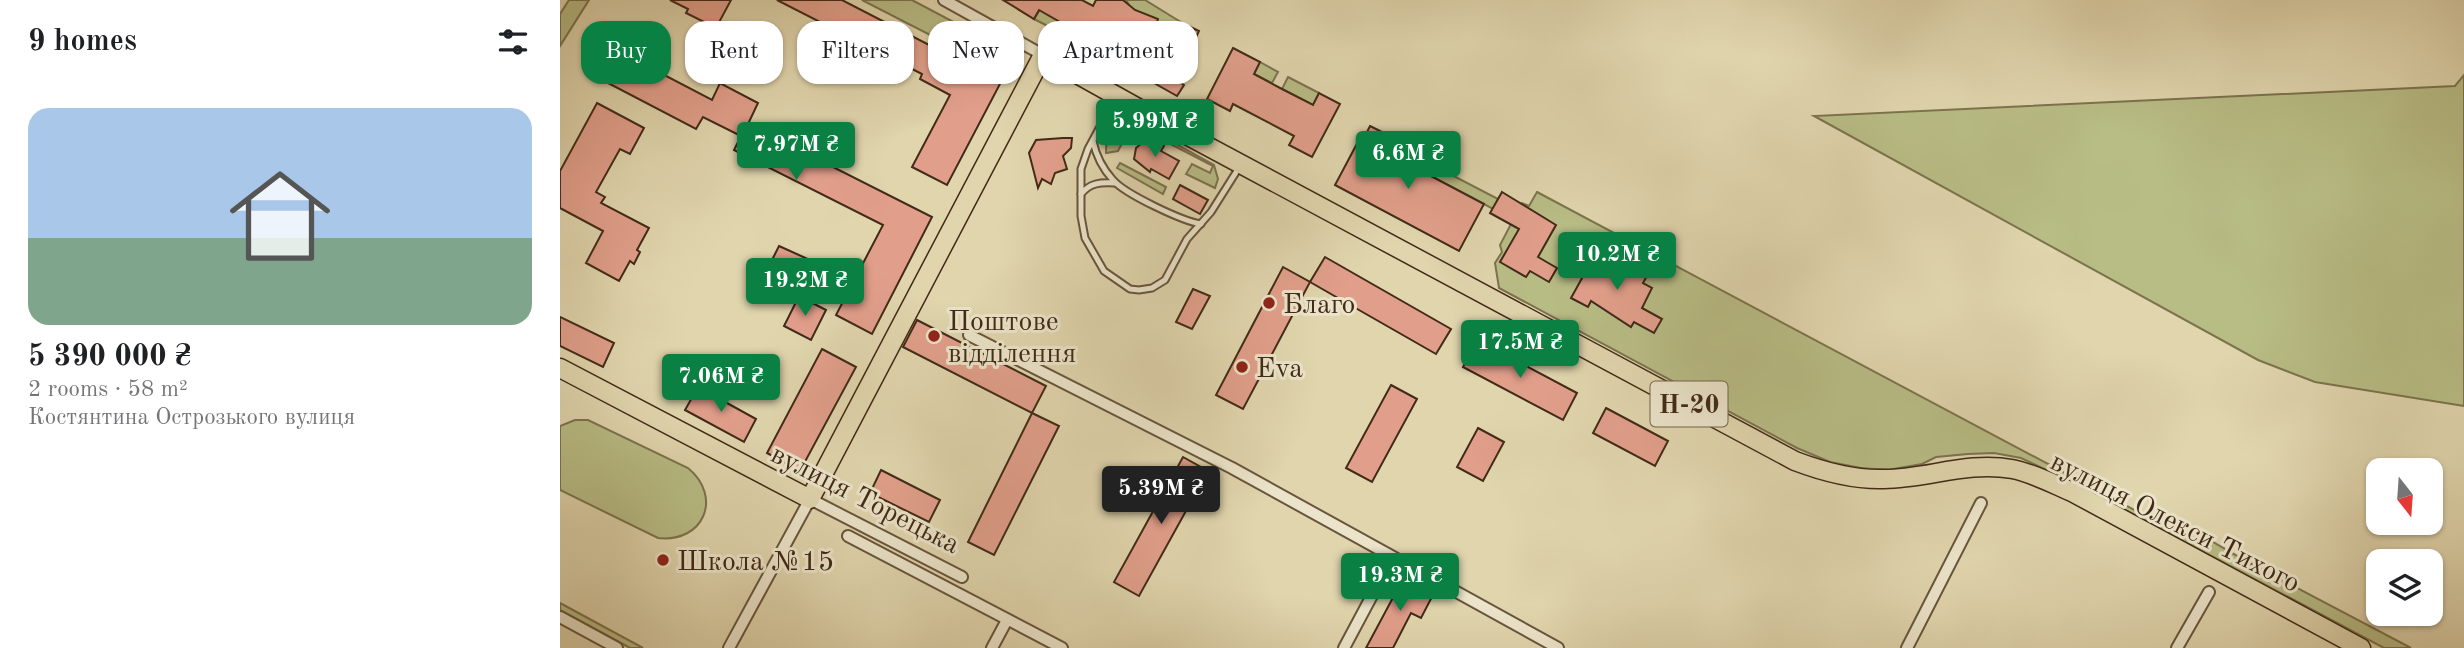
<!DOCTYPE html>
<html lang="en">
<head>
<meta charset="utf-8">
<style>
	:root { --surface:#fff; --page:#f2f2f2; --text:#202124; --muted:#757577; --accent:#0b8043 }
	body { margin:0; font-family:"Old Standard TT",serif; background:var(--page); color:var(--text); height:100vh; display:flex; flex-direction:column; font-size:26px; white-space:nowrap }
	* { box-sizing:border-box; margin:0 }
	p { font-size:23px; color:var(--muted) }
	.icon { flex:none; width:38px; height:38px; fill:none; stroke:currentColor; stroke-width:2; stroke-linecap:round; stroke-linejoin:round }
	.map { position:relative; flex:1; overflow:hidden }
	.sheet { display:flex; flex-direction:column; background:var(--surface); width:560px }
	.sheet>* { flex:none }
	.guide { position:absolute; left:21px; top:21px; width:665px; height:63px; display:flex; gap:14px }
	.needle { width:46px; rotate:163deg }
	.buttons { position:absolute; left:1806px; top:458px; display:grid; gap:14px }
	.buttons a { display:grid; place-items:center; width:77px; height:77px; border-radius:14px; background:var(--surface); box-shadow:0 2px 5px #0004; font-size:35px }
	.price { position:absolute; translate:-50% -60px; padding:0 16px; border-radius:7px; background:var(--accent); color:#fff; font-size:23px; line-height:46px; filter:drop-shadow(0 2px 4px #0008) }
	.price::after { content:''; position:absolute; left:50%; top:42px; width:21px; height:16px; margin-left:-10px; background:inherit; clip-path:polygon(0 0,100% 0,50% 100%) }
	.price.active { background:#222; color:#fff }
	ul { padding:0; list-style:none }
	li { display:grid; align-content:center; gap:14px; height:371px; padding:0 28px }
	li span { display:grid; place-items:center; height:217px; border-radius:21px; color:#555 }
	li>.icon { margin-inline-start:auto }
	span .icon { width:126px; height:126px; fill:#fffc; stroke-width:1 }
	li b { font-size:30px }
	h2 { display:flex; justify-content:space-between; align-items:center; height:84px; padding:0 28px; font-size:30px }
	.tag { padding:0 24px; border-radius:21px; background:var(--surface); box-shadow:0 2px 5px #0004; font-size:24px; line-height:63px }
	.tag.active { background:var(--accent); color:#fff }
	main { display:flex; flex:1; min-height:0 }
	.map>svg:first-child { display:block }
	.green { fill:#b8bc85; stroke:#7c734e; stroke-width:2 }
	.building { fill:#e19f8b; stroke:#412a17; stroke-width:2 }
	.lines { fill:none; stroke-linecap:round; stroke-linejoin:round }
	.lane-casing { stroke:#69553c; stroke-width:9 }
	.street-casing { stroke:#69553c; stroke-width:14 }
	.primary-casing { stroke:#412a17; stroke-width:21 }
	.lane { stroke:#ebe4ca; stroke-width:5 }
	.street { stroke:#ebe4ca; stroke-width:10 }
	.primary { stroke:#e0d5ad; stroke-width:18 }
	.poi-dot { fill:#8f2418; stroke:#ebe4ca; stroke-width:2.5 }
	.labels { text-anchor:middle; stroke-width:6; stroke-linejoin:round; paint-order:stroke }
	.shield { fill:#ebe4ca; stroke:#74624d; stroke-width:2 }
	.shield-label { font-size:26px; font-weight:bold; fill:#412a17 }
	.poi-label { font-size:28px; fill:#412a17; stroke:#ebe4ca; text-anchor:start }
	.street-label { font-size:28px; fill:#412a17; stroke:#ebe4ca }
</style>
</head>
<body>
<main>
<section class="sheet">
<h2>9 homes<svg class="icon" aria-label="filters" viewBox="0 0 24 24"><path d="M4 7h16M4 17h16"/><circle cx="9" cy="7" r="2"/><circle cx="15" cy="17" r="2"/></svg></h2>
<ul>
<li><span style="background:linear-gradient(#a9c7e8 60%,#7fa58c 0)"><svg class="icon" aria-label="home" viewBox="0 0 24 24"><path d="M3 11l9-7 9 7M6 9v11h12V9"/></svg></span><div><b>5 390 000 ₴</b><p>2 rooms · 58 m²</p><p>Костянтина Острозького вулиця</p></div></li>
</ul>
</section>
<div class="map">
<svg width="1904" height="648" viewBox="0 0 1904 648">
	<rect width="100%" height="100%" fill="#e0d5ad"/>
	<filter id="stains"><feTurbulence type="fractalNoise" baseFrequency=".00286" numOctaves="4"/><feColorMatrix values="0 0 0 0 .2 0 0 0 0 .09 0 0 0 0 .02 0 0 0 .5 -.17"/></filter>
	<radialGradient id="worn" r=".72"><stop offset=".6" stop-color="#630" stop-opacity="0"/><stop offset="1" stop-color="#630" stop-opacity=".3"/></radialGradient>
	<g class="green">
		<path d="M9,0H29L0,46V14Z"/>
		<path d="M302,0H352L424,38L422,49L415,58Z"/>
		<path d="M566,0H585L624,24L614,43L609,39L590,62L580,72L566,65L569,5Z"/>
		<path d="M483,5L505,25L501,33L474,19Z"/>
		<path d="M700,62L718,72L712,83L694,74Z"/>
		<path d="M1904,75V406L1755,382L1698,360L1254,116L1895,86Z"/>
		<path d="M728,77L759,93L753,105L722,89Z"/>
		<path d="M571,119L654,165L658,179L655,188L626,174L632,164L650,173L653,166L572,124L558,151L546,153C545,134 555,126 571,119Z"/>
		<path d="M804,137L834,153L838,147L938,199L934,207L935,210L803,140Z"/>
		<path d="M560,163L606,187L603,194L557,168Z"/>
		<path d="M977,192L1597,522L1603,513L1686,561L1851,648H1824L1522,487L1461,458L1434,453L1408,454L1376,457L1362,464L1328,470L1301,468L1270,462L1237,448L939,288L935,263L942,252L940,245L962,203L969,206Z"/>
		<path d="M15,420H28L128,468C163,497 144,543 98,538L0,490V426Z"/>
		<path d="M0,603L83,648H70L0,610Z"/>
	</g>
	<g class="building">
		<path d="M110,0H171L156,28L126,13L128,9Z"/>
		<path d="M217,0H282L441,82L387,185L352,167L390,95L360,79L362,74Z"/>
		<path d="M443,0H522L533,6L536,0H563L575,10L598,19L579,71L566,65V67L558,68L541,55L501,33L505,25L479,10L474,19Z"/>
		<path d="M624,24L639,31L628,54L610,77L624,85L617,96L594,83L596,80L582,72L609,39L615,43Z"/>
		<path d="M673,48L700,62L694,74L722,89L753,105L759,93L780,104L752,157L729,145L734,136L673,104L670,111L647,99Z"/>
		<path d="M64,54L152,100L160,83L198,103L188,124L372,217L312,334L276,315L323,225L174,150L181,136L143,117L136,129L48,83Z"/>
		<path d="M37,103L84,128L70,154L60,149L36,192L45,197L41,203L89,228L77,250L80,252L74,264L70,261L59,281L26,263L43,231L0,208V171Z"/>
		<path d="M810,126L836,139L833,145L838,147L833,156L924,204L899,251L775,185L800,138L803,140Z"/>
		<path d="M503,138H512L511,148L503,156L507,169L495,173L491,184L482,179L478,188L469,153L476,140Z"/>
		<path d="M584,141L598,142L604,146L601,151L619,161L609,179L591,169L590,172L574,159L576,148Z"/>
		<path d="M620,185L648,200L640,214L613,199Z"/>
		<path d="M942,192L996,225L978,257L997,268L989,282L970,271L966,277L940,262L959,229L930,213Z"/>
		<path d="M219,246L250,260L236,289L205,274Z"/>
		<path d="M1037,251L1072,270L1074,267L1088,274L1083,283L1092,288L1082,308L1102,319L1094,333L1074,322L1071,327L1031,301L1028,307L1011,298Z"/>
		<path d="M765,257L891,329L876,354L750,282Z"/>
		<path d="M723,267L750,282L683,409L656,395Z"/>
		<path d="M633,289L650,296L632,329L616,322Z"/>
		<path d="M239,296L266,310L251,340L224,326Z"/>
		<path d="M0,317L54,343L43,367L0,346Z"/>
		<path d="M357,320L486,386L472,413L343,347Z"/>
		<path d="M917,340L1017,393L1003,420L903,367Z"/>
		<path d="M262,349L296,367L240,471L207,453Z"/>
		<path d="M831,385L857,399L812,482L786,468Z"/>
		<path d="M138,387L196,419L184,442L125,410Z"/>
		<path d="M1046,408L1108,441L1095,466L1033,433Z"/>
		<path d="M472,413L499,426L434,555L408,542Z"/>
		<path d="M918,428L944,442L923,481L897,467Z"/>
		<path d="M623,457L648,471L579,596L554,582Z"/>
		<path d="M321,470L380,500L369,522L310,493Z"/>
		<path d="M844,577L874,593L861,618L851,613L833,648H806Z"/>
	</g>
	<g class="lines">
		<defs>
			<g id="lane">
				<path d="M555,99L528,149L521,169V216L525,238L544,271L570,289L579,290L592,288L605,280L627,239L651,212L680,166"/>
				<path d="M533,141C536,156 543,169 553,180C565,194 622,221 641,224"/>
				<path d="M521,194C530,183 540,182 555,183"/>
			</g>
			<g id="street">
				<path d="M384,0L483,55"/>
				<path d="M409,335L672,468L998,648"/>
				<path d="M288,536L502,648"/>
				<path d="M0,617L57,648"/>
				<path d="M169,648L250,499L402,577"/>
				<path d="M432,648L447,620"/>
				<path d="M784,648L832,558"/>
				<path d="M1347,648L1421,503"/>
				<path d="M1617,648L1649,592"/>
			</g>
			<path id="primary" d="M0,368L250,499L483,55L621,132L1235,461C1264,472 1294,480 1324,479C1367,479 1407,461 1452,469C1473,473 1493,484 1512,492L1801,648"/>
		</defs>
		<use href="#lane" class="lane-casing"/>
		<use href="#street" class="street-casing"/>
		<use href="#primary" class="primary-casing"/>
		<use href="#lane" class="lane"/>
		<use href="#street" class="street"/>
		<use href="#primary" class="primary"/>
	</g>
	<g class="poi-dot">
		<circle cx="709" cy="303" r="7"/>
		<circle cx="374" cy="336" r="7"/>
		<circle cx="682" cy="367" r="7"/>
		<circle cx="103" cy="560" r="7"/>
	</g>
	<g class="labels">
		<rect class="shield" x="1090.5" y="381.5" width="77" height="45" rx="5"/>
		<g class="shield-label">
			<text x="1129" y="413">Н-20</text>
		</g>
		<g class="poi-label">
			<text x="723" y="313">Благо</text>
			<text x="388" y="330">Поштове<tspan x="388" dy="32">відділення</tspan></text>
			<text x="696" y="377">Eva</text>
			<text x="117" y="570">Школа №15</text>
		</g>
		<g class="street-label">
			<text transform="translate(306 498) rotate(27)" y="10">вулиця Торецька</text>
			<text transform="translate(1616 521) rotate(27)" y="10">вулиця Олекси Тихого</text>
		</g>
	</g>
	<rect width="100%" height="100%" filter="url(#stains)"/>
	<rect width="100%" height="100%" fill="url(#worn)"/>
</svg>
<div class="buttons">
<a><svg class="needle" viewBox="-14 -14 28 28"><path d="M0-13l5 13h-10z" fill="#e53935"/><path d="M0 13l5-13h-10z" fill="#757577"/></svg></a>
<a><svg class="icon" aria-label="layers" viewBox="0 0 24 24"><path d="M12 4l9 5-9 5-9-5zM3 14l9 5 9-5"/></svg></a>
</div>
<b class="price" style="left:595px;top:159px">5.99M ₴</b>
<b class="price" style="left:236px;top:182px">7.97M ₴</b>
<b class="price" style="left:848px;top:191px">6.6M ₴</b>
<b class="price" style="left:1057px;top:292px">10.2M ₴</b>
<b class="price" style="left:245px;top:318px">19.2M ₴</b>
<b class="price" style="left:960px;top:380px">17.5M ₴</b>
<b class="price" style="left:161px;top:414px">7.06M ₴</b>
<b class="price active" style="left:601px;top:526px">5.39M ₴</b>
<b class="price" style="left:840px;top:613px">19.3M ₴</b>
<div class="guide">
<a class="tag active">Buy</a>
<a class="tag">Rent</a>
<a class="tag">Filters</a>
<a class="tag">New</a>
<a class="tag">Apartment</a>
</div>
</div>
</main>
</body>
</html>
